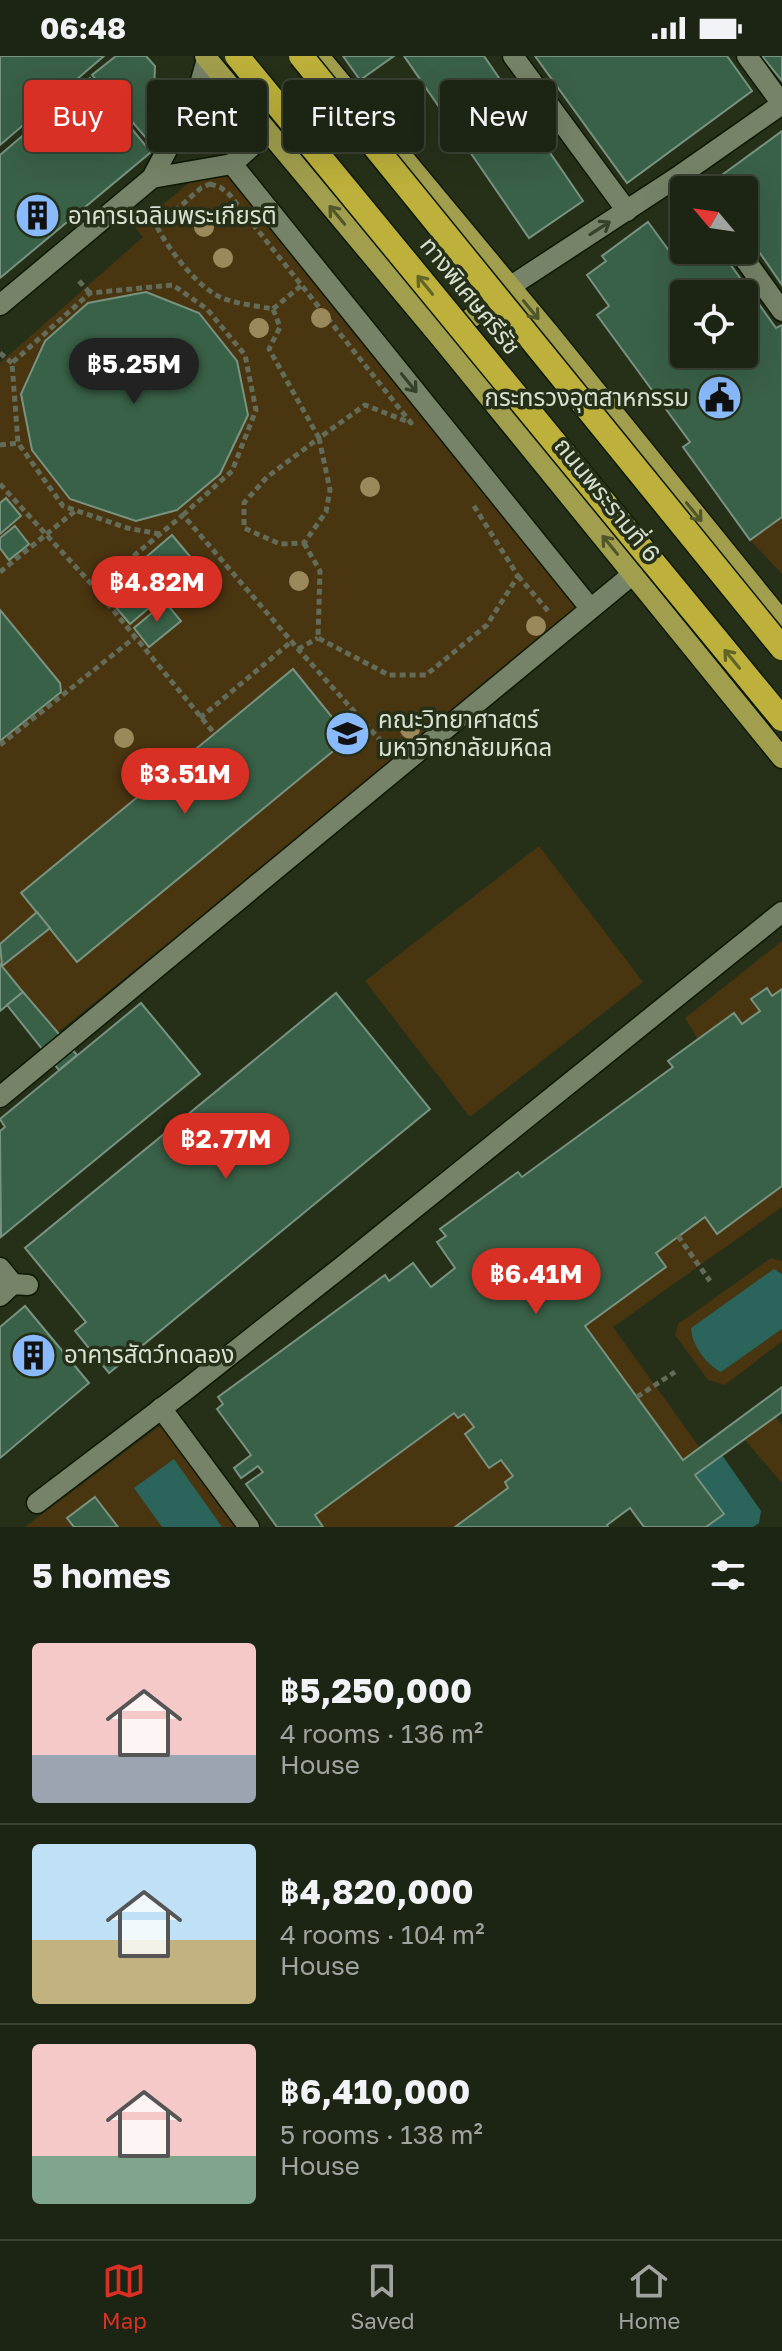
<!DOCTYPE html>
<html lang="en">
<head>
<meta charset="utf-8">
<style>
	:root { --surface:#1c2413; --page:#252c1c; --text:#f1f3f6; --muted:#a0a4a0; --line:#3a4133; --accent:#d93025 }
	body { margin:0; font-family:"Golos Text","Noto Sans Thai",sans-serif; background:var(--page); color:var(--text); height:100vh; display:flex; flex-direction:column; font-size:30px; white-space:nowrap }
	* { box-sizing:border-box; margin:0 }
	p { font-size:26px; color:var(--muted) }
	.icon { flex:none; width:44px; height:44px; fill:none; stroke:currentColor; stroke-width:2; stroke-linecap:round; stroke-linejoin:round }
	.map { position:relative; height:1471px; overflow:hidden }
	.panel { display:flex; flex-direction:column; background:var(--surface); flex:1 }
	.panel>* { flex:none }
	.hud { position:absolute; left:24px; top:24px; width:734px; height:72px; display:flex; gap:16px }
	.needle { width:52px; rotate:299deg }
	.controls { position:absolute; left:670px; top:120px; display:grid; gap:16px }
	.controls a { display:grid; place-items:center; width:88px; height:88px; border-radius:8px; background:var(--surface); box-shadow:0 8px 32px #0002,0 0 0 2px var(--line); font-size:40px }
	.price { position:absolute; translate:-50% -68px; padding:0 18px; border-radius:28px; background:var(--accent); color:#fff; font-size:26px; line-height:52px; filter:drop-shadow(0 2px 4px #0008) }
	.price::after { content:''; position:absolute; left:50%; top:48px; width:24px; height:18px; margin-left:-12px; background:inherit; clip-path:polygon(0 0,100% 0,50% 100%) }
	.price.selected { background:#222; color:#fff }
	ul { padding:0; list-style:none }
	li { display:flex; align-items:center; gap:24px; height:200px; padding:0 32px }
	li+li { border-top:2px solid var(--line) }
	li span { display:grid; place-items:center; flex:none; width:224px; height:160px; border-radius:8px; color:#555 }
	li>.icon { margin-inline-start:auto }
	span .icon { width:96px; height:96px; fill:#fffc; stroke-width:1 }
	li b { font-size:34px }
	h2 { display:flex; justify-content:space-between; align-items:center; height:96px; padding:0 32px; font-size:34px }
	.tag { padding:0 28px; border-radius:8px; background:var(--surface); box-shadow:0 8px 32px #0002,0 0 0 2px var(--line); font-size:28px; line-height:72px }
	.tag.selected { background:var(--accent); color:#fff }
	.status { display:flex; justify-content:space-between; align-items:center; height:56px; padding:0 40px; background:var(--surface); direction:ltr }
	.status svg { height:22px; fill:currentColor }
	.menu { display:flex; justify-content:space-around; align-items:center; height:112px; border-top:2px solid var(--line); background:var(--surface); font-size:22px; color:var(--muted) }
	.menu a { display:grid; justify-items:center; gap:4px }
	.menu .selected { color:var(--accent) }
	.map>svg:first-child { display:block }
	.green { fill:#4a3511 }
	.water { fill:#2b645a }
	.building { fill:#396147; stroke:#789380; stroke-width:2; fill-rule:evenodd }
	.lines { fill:none; stroke-linecap:round; stroke-linejoin:round }
	.minor-casing { stroke:#0e1803; stroke-width:23 }
	.major-casing { stroke:#0e1803; stroke-width:23 }
	.path { stroke:#636c58; stroke-width:5; stroke-dasharray:6 4; stroke-linecap:butt }
	.minor { stroke:#768368; stroke-width:20 }
	.major { stroke:#a19f4d; stroke-width:20 }
	.highway-bridge-casing { stroke:#0e1803; stroke-width:27; stroke-linecap:butt }
	.highway-bridge { stroke:#bdb13b; stroke-width:24 }
	.tree { fill:#9b895c }
	.oneway { stroke:#51572b }
	.oneway2 { stroke:#364129 }
	.oneway3 { stroke:#626427 }
	.labels { text-anchor:middle; stroke-width:7; stroke-linejoin:round; paint-order:stroke }
	.poi-label { font-size:24px; fill:#d9e1d2; stroke:#263019; text-anchor:start }
	.street-label { font-size:24px; fill:#d9e1d2; stroke:#263019 }
</style>
</head>
<body>
<div class="status"><b>06:48</b><svg viewBox="0 0 49 12"><path d="M0 12V9h3v3zM5 12V6h3v6zM10 12V3h3v9zM15 12V0h3v12zM26 1h20v11H26zM47 4h2v5h-2z"/></svg></div>
<div class="map">
<svg width="782" height="1471" viewBox="0 0 782 1471">
	<rect width="100%" height="100%" fill="#263019"/>
	<g class="green">
		<path d="M228,94L591,539L387,710L58,976L0,908V637L41,602L0,559V307L143,181L135,172Z"/>
		<path d="M782,461V518L750,484Z"/>
		<path d="M539,790L643,926L470,1061L365,925Z"/>
		<path d="M782,885V933L772,940L767,933L752,944L760,955L742,968L698,983L685,962Z"/>
		<path d="M782,1130V1151L613,1271L700,1392L683,1404L585,1270L666,1211L656,1197L705,1161L718,1178Z"/>
		<path d="M771,1202L782,1205V1218L780,1215L691,1272C691,1288 707,1310 721,1316L782,1273V1285L725,1329L708,1324L675,1279L678,1268Z"/>
		<path d="M454,1357L458,1362L464,1358L474,1371L465,1378L489,1412L501,1404L513,1420L505,1426L508,1432L455,1471H323L315,1459Z"/>
		<path d="M776,1360L782,1369V1427L744,1383Z"/>
		<path d="M161,1369L238,1471H25Z"/>
	</g>
	<g class="water">
		<path d="M774,1213L782,1218V1273L721,1316C707,1310 691,1288 691,1272Z"/>
		<path d="M722,1399L761,1455L759,1467L753,1471H706L723,1458L695,1419Z"/>
		<path d="M174,1403L222,1471H162L134,1432Z"/>
	</g>
	<g class="building">
		<path d="M0,0H104L0,89Z"/>
		<path d="M116,0H146L155,10L152,89L92,19Z"/>
		<path d="M343,0H394L360,24Z"/>
		<path d="M404,0H484L583,145L529,182Z"/>
		<path d="M535,0H727L752,35L627,127Z"/>
		<path d="M762,0H782V25Z"/>
		<path d="M90,22L151,96L0,222V99Z"/>
		<path d="M782,75V229L744,174V134H716L711,127Z"/>
		<path d="M648,166L678,207L695,194H720L776,272L782,269V461L750,484L683,391L690,386L597,259L609,250L587,219L606,205L602,200ZM684,238H744V298H684Z"/>
		<path d="M146,236L199,257L237,305L248,359L220,418L177,454L136,465L70,443L32,394L21,338L45,285L88,247Z"/>
		<path d="M6,442L21,460L0,478V447Z"/>
		<path d="M15,470L29,488L9,504L0,492V482Z"/>
		<path d="M172,479L198,510L130,568L104,537Z"/>
		<path d="M165,546L181,565L149,591L134,572Z"/>
		<path d="M0,554L60,627L61,636L0,685Z"/>
		<path d="M293,613L349,682L77,906L21,837Z"/>
		<path d="M37,856L50,872L2,910L0,888Z"/>
		<path d="M0,908L23,936L0,955Z"/>
		<path d="M767,932L772,940L782,933V1130L717,1178L705,1161L656,1197L666,1211L585,1270L683,1404L782,1331V1356L695,1419L724,1458L706,1471H644L630,1452L607,1469L608,1471H455L508,1432L505,1426L513,1420L501,1404L489,1412L465,1378L474,1371L464,1358L458,1362L454,1357L315,1459L323,1471H277L246,1428L263,1416L258,1410L241,1422L234,1412L251,1399L217,1353L223,1348L218,1341L385,1219L389,1225L413,1207L431,1231L455,1212L437,1186L446,1180L440,1173L518,1116L522,1121L673,1011L668,1005L734,957L742,968L760,955L751,943Z"/>
		<path d="M23,936L77,999L59,1014L7,949Z"/>
		<path d="M336,937L430,1053L109,1317L75,1275L86,1266L25,1192Z"/>
		<path d="M141,947L200,1018L1,1181L0,1075L5,1071L0,1063Z"/>
		<path d="M25,1250L89,1327L0,1402V1271Z"/>
		<path d="M95,1441L118,1471H74L67,1462Z"/>
	</g>
	<g class="lines">
		<defs>
			<g id="minor">
				<path d="M513,0L627,155"/>
				<path d="M747,0L782,48"/>
				<path d="M268,76L232,108L590,552"/>
				<path d="M682,118L694,134"/>
				<path d="M152,122L232,108"/>
				<path d="M738,194L782,255"/>
				<path d="M511,230L682,118L782,48"/>
				<path d="M0,249L152,122L188,54L195,46L207,3"/>
				<path d="M0,1041L633,518"/>
				<path d="M0,1212L13,1228"/>
				<path d="M0,1240L13,1228L28,1229"/>
				<path d="M161,1352L249,1471"/>
				<path d="M37,1447L187,1333L339,1213L782,856"/>
			</g>
			<g id="major">
				<path d="M205,0L443,285L782,702"/>
				<path d="M319,0L549,277L782,565"/>
				<path d="M449,280L508,232"/>
			</g>
		</defs>
		<use href="#minor" class="minor-casing"/>
		<use href="#major" class="major-casing"/>
		<g class="path">
			<path d="M210,128L220,131L229,138L411,367L365,349L319,382L269,293L280,271L273,253C257,250 238,248 222,242C198,232 169,194 157,171L201,132Z"/>
			<path d="M79,225L90,237"/>
			<path d="M273,253L302,229"/>
			<path d="M0,297L12,307"/>
			<path d="M319,382L330,434L326,456L304,487L280,488L244,472V447L267,421Z"/>
			<path d="M0,389L18,387"/>
			<path d="M0,428L95,532L214,677"/>
			<path d="M160,478L127,472L63,450L18,387L12,307L90,237L173,229L207,253L245,299L256,354L232,415L183,459"/>
			<path d="M304,487L320,515L318,582L389,619H426L487,569L518,520L472,447"/>
			<path d="M0,516L75,455"/>
			<path d="M518,520L549,556"/>
			<path d="M95,532L183,459L298,593L388,693"/>
			<path d="M298,593L318,582"/>
			<path d="M200,662L292,585"/>
			<path d="M0,689L134,582"/>
			<path d="M678,1180L710,1225"/>
			<path d="M637,1341L675,1316"/>
		</g>
		<use href="#minor" class="minor"/>
		<use href="#major" class="major"/>
		<defs>
			<g id="highway-bridge">
				<path d="M237,0L782,663"/>
				<path d="M301,0L782,592"/>
			</g>
		</defs>
		<use href="#highway-bridge" class="highway-bridge-casing"/>
		<use href="#highway-bridge" class="highway-bridge"/>
	</g>
	<g class="tree">
		<circle cx="204" cy="171" r="10"/>
		<circle cx="223" cy="202" r="10"/>
		<circle cx="321" cy="262" r="10"/>
		<circle cx="259" cy="272" r="10"/>
		<circle cx="370" cy="431" r="10"/>
		<circle cx="299" cy="525" r="10"/>
		<circle cx="200" cy="542" r="10"/>
		<circle cx="536" cy="570" r="10"/>
		<circle cx="410" cy="673" r="10"/>
		<circle cx="124" cy="682" r="10"/>
	</g>
	<defs><path id="oneway-shaft" d="M-6 0H5M1.5-3L5.5 0L1.5 3" fill="none" stroke-width="1.6" stroke-linecap="round" stroke-linejoin="round" transform="scale(2)"/></defs>
	<g class="oneway">
		<use href="#oneway-shaft" transform="translate(337 159) rotate(-130)"/>
		<use href="#oneway-shaft" transform="translate(531 254) rotate(51)"/>
		<use href="#oneway-shaft" transform="translate(694 456) rotate(51)"/>
		<use href="#oneway-shaft" transform="translate(610 489) rotate(-129)"/>
	</g>
	<g class="oneway2">
		<use href="#oneway-shaft" transform="translate(600 172) rotate(-33)"/>
		<use href="#oneway-shaft" transform="translate(409 327) rotate(51)"/>
	</g>
	<g class="oneway3">
		<use href="#oneway-shaft" transform="translate(425 229) rotate(-129)"/>
		<use href="#oneway-shaft" transform="translate(732 603) rotate(-129)"/>
	</g>
	<defs>
		<symbol id="building-disc" viewBox="-11 -11 22 22"><circle r="9.5" fill="#89bafc" stroke="#263019"/><path d="M-4-6H4V6H1V3H-1V6H-4ZM-2.5-4.3h1.7v1.8h-1.7ZM.8-4.3h1.7v1.8H.8ZM-2.5-1h1.7V.8h-1.7ZM.8-1h1.7V.8H.8Z" fill="#111"/></symbol>
		<symbol id="civic-disc" viewBox="-11 -11 22 22"><circle r="9.5" fill="#89bafc" stroke="#263019"/><path d="M-.6-6.5H3V-4.5H.6V-3L4-1V1h2V6H-6V1h2V-1L-.6-3ZM-1.2 2.5V6h2.4V2.5Z" fill="#111"/></symbol>
		<symbol id="university-disc" viewBox="-11 -11 22 22"><circle r="9.5" fill="#89bafc" stroke="#263019"/><path d="M0-5L7-2L0 1L-7-2ZM-4 1L0 2.5L4 1V4Q0 6-4 4Z" fill="#111"/></symbol>
	</defs>
	<g fill-rule="evenodd">
		<use href="#building-disc" x="12" y="134" width="51" height="51"/>
		<use href="#civic-disc" x="694" y="316" width="51" height="51"/>
		<use href="#university-disc" x="322" y="652" width="51" height="51"/>
		<use href="#building-disc" x="8" y="1274" width="51" height="51"/>
	</g>
	<g class="labels">
		<g class="poi-label">
			<text x="68" y="168">อาคารเฉลิมพระเกียรติ</text>
			<text x="689" y="350" text-anchor="end">กระทรวงอุตสาหกรรม</text>
			<text x="378" y="672">คณะวิทยาศาสตร์<tspan x="378" dy="28">มหาวิทยาลัยมหิดล</tspan></text>
			<text x="64" y="1307">อาคารสัตว์ทดลอง</text>
		</g>
		<g class="street-label">
			<text transform="translate(470 240) rotate(51)" y="8">ทางพิเศษศรีรัช</text>
			<text transform="translate(607 444) rotate(51)" y="8">ถนนพระรามที่ 6</text>
		</g>
	</g>
</svg>
<div class="controls">
<a><svg class="needle" viewBox="-14 -14 28 28"><path d="M0-13l5 13h-10z" fill="#e53935"/><path d="M0 13l5-13h-10z" fill="#a0a4a0"/></svg></a>
<a><svg class="icon" aria-label="locate" viewBox="0 0 24 24"><circle cx="12" cy="12" r="6"/><path d="M12 2v4M12 18v4M2 12h4M18 12h4"/></svg></a>
</div>
<b class="price selected" style="left:134px;top:350px">฿5.25M</b>
<b class="price" style="left:157px;top:568px">฿4.82M</b>
<b class="price" style="left:185px;top:760px">฿3.51M</b>
<b class="price" style="left:226px;top:1125px">฿2.77M</b>
<b class="price" style="left:536px;top:1260px">฿6.41M</b>
<div class="hud">
<a class="tag selected">Buy</a>
<a class="tag">Rent</a>
<a class="tag">Filters</a>
<a class="tag">New</a>
</div>
</div>
<section class="panel">
<h2>5 homes<svg class="icon" aria-label="filters" viewBox="0 0 24 24"><path d="M4 7h16M4 17h16"/><circle cx="9" cy="7" r="2"/><circle cx="15" cy="17" r="2"/></svg></h2>
<ul>
<li><span style="background:linear-gradient(#f6c9c9 70%,#9aa5b1 0)"><svg class="icon" aria-label="home" viewBox="0 0 24 24"><path d="M3 11l9-7 9 7M6 9v11h12V9"/></svg></span><div><b>฿5,250,000</b><p>4 rooms · 136 m²</p><p>House</p></div></li>
<li><span style="background:linear-gradient(#bfe0f5 60%,#c2b280 0)"><svg class="icon" aria-label="home" viewBox="0 0 24 24"><path d="M3 11l9-7 9 7M6 9v11h12V9"/></svg></span><div><b>฿4,820,000</b><p>4 rooms · 104 m²</p><p>House</p></div></li>
<li><span style="background:linear-gradient(#f6c9c9 70%,#7fa58c 0)"><svg class="icon" aria-label="home" viewBox="0 0 24 24"><path d="M3 11l9-7 9 7M6 9v11h12V9"/></svg></span><div><b>฿6,410,000</b><p>5 rooms · 138 m²</p><p>House</p></div></li>
</ul>
</section>
<nav class="menu">
<a class="selected"><svg class="icon" aria-label="map" viewBox="0 0 24 24"><path d="M3 6l6-2 6 2 6-2v14l-6 2-6-2-6 2zM9 4v14M15 6v14"/></svg>Map</a>
<a><svg class="icon" aria-label="saved" viewBox="0 0 24 24"><path d="M7 4h10v16l-5-4-5 4z"/></svg>Saved</a>
<a><svg class="icon" aria-label="home" viewBox="0 0 24 24"><path d="M3 11l9-7 9 7M6 9v11h12V9"/></svg>Home</a>
</nav>
</body>
</html>
